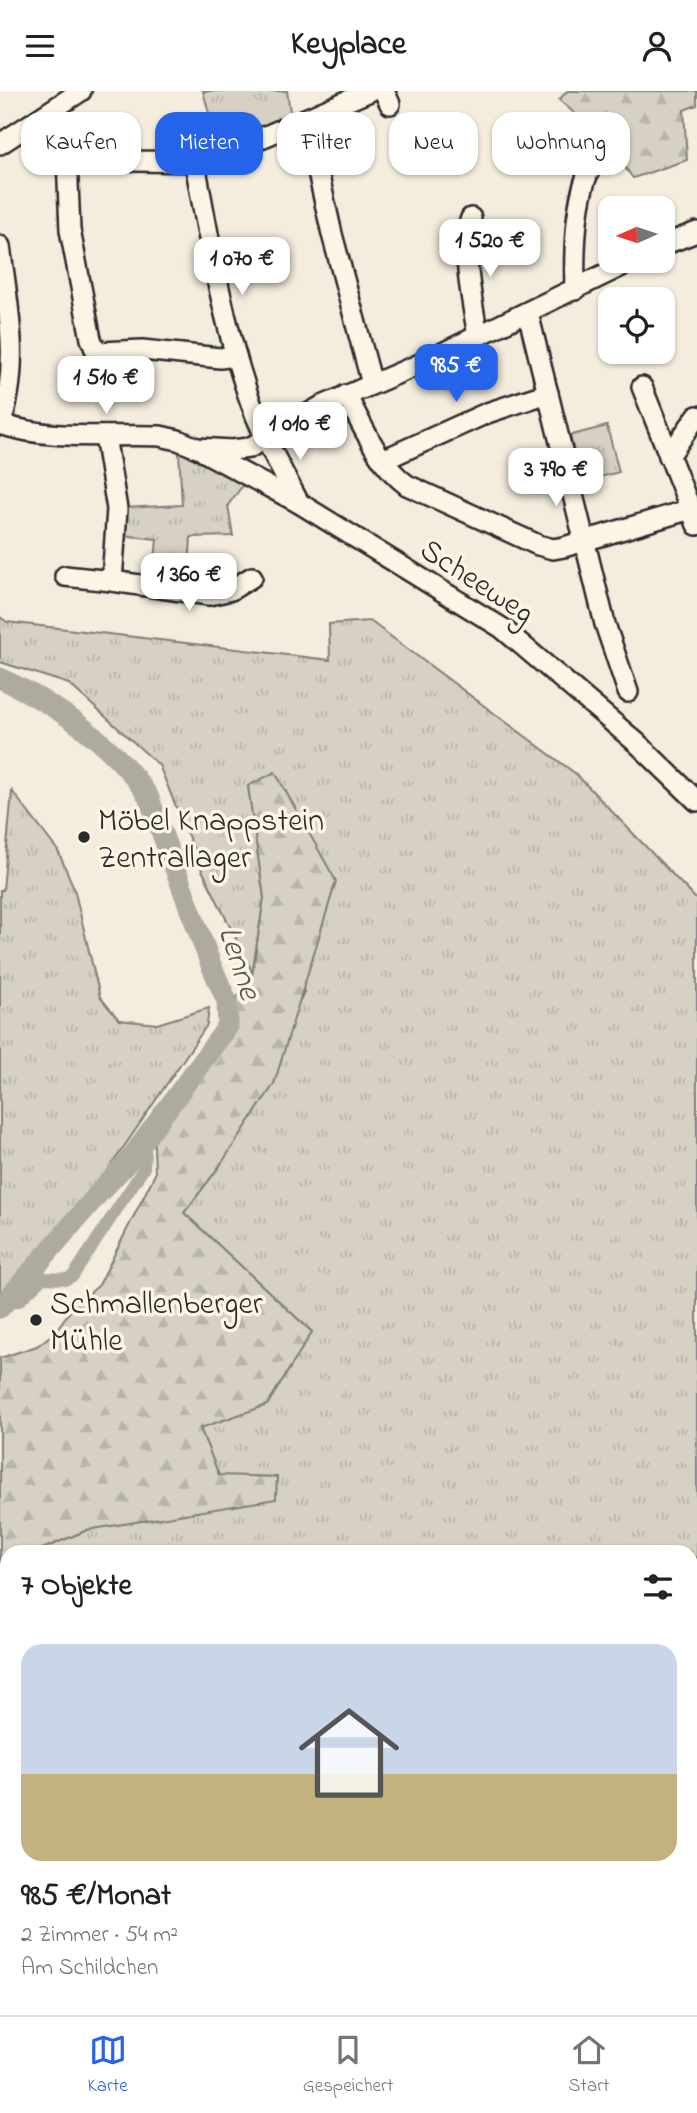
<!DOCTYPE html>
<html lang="de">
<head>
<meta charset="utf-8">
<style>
	:root { --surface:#fff; --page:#f2f2f2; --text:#202124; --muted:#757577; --line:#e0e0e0; --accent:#2563eb }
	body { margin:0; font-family:"Indie Flower",sans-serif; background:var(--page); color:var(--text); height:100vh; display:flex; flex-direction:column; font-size:26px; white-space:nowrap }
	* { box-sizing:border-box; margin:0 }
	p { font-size:23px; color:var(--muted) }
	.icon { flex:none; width:38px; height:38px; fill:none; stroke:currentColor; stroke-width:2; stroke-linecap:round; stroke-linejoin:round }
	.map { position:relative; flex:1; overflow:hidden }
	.details { position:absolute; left:0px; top:1454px; width:698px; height:471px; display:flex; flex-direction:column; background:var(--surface); border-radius:21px 21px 0 0; box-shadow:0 2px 5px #0004 }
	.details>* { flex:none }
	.hud { position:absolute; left:21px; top:21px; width:656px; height:63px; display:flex; gap:14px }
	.needle { width:46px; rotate:267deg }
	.tools { position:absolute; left:598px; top:105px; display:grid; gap:14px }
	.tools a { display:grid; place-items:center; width:77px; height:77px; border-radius:14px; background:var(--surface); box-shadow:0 2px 5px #0004; font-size:35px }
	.price { position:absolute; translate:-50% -60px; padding:0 16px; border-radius:14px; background:#fff; color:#222; font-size:23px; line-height:46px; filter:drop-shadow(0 2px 4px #0008) }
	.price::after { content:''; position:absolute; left:50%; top:42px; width:21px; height:16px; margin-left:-10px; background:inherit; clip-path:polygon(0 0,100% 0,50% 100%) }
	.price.active { background:var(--accent); color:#fff }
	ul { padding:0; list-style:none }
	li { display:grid; align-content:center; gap:14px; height:371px; padding:0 21px }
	li span { display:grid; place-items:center; height:217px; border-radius:21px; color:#555 }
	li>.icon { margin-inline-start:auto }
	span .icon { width:126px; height:126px; fill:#fffc; stroke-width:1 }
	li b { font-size:30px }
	h2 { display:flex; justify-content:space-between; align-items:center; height:84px; padding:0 21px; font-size:30px }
	.tag { padding:0 24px; border-radius:21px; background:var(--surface); box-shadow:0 2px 5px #0004; font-size:24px; line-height:63px }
	.tag.active { background:var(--accent); color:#fff }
	header { display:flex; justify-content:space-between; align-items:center; height:91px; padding:0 21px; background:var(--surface); font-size:32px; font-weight:800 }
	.dock { display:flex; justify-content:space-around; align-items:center; height:98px; border-top:2px solid var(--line); background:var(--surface); font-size:19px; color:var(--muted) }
	.dock a { display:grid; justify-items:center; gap:4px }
	.dock .active { color:var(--accent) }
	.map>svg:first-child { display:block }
	.grass { fill:url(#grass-tufts); stroke:#807e78; stroke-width:2 }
	.forest { fill:url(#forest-firs); stroke:#807e78; stroke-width:2 }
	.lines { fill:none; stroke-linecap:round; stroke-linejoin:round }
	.canal { stroke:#afaaa0; stroke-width:12 }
	.river { stroke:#afaaa0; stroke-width:21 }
	.minor-casing { stroke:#2b2b2b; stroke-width:24 }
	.minor { stroke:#fcf5e5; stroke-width:19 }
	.poi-dot { fill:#2b2b2b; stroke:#fcf5e5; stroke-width:2.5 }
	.labels { text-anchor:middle; stroke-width:7; stroke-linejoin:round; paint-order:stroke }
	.street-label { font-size:32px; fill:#2b2b2b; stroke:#fcf5e5 }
	.poi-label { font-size:32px; fill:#2b2b2b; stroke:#fcf5e5; text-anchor:start }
	.water-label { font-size:33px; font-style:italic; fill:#595754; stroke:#fcf5e5 }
</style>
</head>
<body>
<header><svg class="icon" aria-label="menu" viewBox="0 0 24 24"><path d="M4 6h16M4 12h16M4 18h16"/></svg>Keyplace<svg class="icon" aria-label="person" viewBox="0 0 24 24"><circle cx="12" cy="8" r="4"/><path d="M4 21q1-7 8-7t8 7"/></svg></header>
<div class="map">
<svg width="697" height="1924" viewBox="0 0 697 1924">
	<defs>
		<pattern id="grass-tufts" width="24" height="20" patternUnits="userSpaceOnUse" patternTransform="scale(1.75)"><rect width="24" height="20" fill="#d6d1c4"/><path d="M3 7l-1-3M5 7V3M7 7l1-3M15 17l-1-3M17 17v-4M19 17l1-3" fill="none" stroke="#b8b4a9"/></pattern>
		<pattern id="forest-firs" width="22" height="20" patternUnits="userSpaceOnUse" patternTransform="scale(1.75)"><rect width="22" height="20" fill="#d6d1c4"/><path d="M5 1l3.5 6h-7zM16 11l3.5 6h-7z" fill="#b8b4a9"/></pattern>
	</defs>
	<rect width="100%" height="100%" fill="#f4edde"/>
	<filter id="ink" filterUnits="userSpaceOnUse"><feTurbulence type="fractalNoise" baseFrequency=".0143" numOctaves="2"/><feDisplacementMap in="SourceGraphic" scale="14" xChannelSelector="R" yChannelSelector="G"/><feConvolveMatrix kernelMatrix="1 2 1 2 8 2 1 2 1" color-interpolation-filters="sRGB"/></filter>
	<g filter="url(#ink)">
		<g class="grass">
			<path d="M203,0H287L291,27L219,59Z"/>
			<path d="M607,335L619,381L576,392L564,346Z"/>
			<path d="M191,359L246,390L228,414L233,445L191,446L188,495L153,491L157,448L121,444L123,417L182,414L179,360Z"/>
			<path d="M0,526L7,531L330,569L329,533L370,530L576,683L697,809V1924H685L678,1918H691V1461H35L87,1439L276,1386L219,1385L200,1337L267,1314L312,1241L184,1122L219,1076L304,901L248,695L264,807L252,885L250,876L202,779L159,674L69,593L0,571Z"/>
			<path d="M12,700L58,760L74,797L100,906L119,929L157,933L209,917L207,934L46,1170L0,1217V799H3Z"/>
			<path d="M7,1473V1693L0,1692V1476Z"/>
		</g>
		<g class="forest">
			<path d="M567,0H697V14L684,19L687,69L633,87L601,45L559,9Z"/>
			<path d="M275,681L336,790L274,993L219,1076L184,1122L312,1241L267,1314L200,1337L219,1384L277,1386L276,1408L87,1439L35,1461H7V1473L0,1476V1267L37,1255L54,1242L70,1220L99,1194L155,1083L153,1028L252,885L264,807L248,695Z"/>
			<path d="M0,1692L7,1693V1918H493L485,1924H0Z"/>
			<path d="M562,1918H678L685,1924H567Z"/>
		</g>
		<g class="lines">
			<path class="canal" d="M4,1213L19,1210L43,1187L67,1188L73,1185L144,1077L146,1047"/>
			<path class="river" d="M0,587C57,614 113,652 148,705L211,874L227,910L228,935L128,1071L99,1102L0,1217"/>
			<defs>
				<g id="minor">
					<path d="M384,0L390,13"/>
					<path d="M56,18L66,44L70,139L91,248L95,258L101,261L142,259L220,267L236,265"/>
					<path d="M306,28L332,143L372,293"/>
					<path d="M0,53L81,0"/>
					<path d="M67,56L103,66L133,70L206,71L370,0"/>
					<path d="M195,72C209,149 222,226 247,301C260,340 280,376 299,412"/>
					<path d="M471,127C460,152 473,216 478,245"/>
					<path d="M663,154L697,141"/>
					<path d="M0,155C8,215 21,276 0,334"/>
					<path d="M575,199C574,166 574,87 600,65"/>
					<path d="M528,222L605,533L628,601"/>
					<path d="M642,296L697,434"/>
					<path d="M346,304C363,335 378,373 407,394L538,454L553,458L564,456L691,418"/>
					<path d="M0,333C52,350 107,343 160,345L178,349L197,357L232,359L249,357L320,316L422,272L632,170"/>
					<path d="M204,361L299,412L502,537L637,652L697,710"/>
					<path d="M669,365L697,325"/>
					<path d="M383,369L487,322L548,302"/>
					<path d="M65,485L112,490L117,418L105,345"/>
					<path d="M112,490L209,504L231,499L252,486"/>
				</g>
			</defs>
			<use href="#minor" class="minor-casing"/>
			<use href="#minor" class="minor"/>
		</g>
	</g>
	<g class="poi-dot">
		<circle cx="84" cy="746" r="7"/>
		<circle cx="36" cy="1229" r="7"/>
	</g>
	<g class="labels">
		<g class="street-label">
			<text transform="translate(478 489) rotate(33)" y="11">Scheeweg</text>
		</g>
		<g class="poi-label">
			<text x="98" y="739">Möbel Knappstein<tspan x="98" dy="37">Zentrallager</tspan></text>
			<text x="50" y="1222">Schmallenberger<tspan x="50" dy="37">Mühle</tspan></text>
		</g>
		<g class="water-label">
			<text transform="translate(242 871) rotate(72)" y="12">Lenne</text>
		</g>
	</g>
</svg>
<div class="tools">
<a><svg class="needle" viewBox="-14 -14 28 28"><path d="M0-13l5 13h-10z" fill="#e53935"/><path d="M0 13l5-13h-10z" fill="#757577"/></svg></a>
<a><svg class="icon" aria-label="locate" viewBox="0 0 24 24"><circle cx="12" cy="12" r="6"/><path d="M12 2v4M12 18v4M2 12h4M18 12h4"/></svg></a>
</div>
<b class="price" style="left:490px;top:188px">1 520 €</b>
<b class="price" style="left:242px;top:206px">1 070 €</b>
<b class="price active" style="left:456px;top:313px">985 €</b>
<b class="price" style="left:106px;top:325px">1 510 €</b>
<b class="price" style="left:300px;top:371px">1 010 €</b>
<b class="price" style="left:556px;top:417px">3 790 €</b>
<b class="price" style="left:189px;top:522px">1 360 €</b>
<div class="hud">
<a class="tag">Kaufen</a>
<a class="tag active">Mieten</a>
<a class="tag">Filter</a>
<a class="tag">Neu</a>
<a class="tag">Wohnung</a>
</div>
<section class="details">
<h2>7 Objekte<svg class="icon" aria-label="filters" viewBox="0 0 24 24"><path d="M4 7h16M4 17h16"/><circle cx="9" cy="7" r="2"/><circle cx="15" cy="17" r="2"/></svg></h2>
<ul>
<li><span style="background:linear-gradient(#c9d6e8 60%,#c2b280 0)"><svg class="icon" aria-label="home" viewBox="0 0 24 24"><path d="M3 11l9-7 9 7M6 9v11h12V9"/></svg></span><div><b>985 €/Monat</b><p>2 Zimmer · 54 m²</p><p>Am Schildchen</p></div></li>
</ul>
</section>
</div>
<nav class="dock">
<a class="active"><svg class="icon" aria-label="map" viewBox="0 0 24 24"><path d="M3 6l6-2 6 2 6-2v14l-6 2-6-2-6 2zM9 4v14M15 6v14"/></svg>Karte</a>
<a><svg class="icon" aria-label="saved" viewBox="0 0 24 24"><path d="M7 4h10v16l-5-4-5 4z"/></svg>Gespeichert</a>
<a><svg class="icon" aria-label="home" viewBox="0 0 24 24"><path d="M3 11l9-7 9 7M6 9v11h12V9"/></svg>Start</a>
</nav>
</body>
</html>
